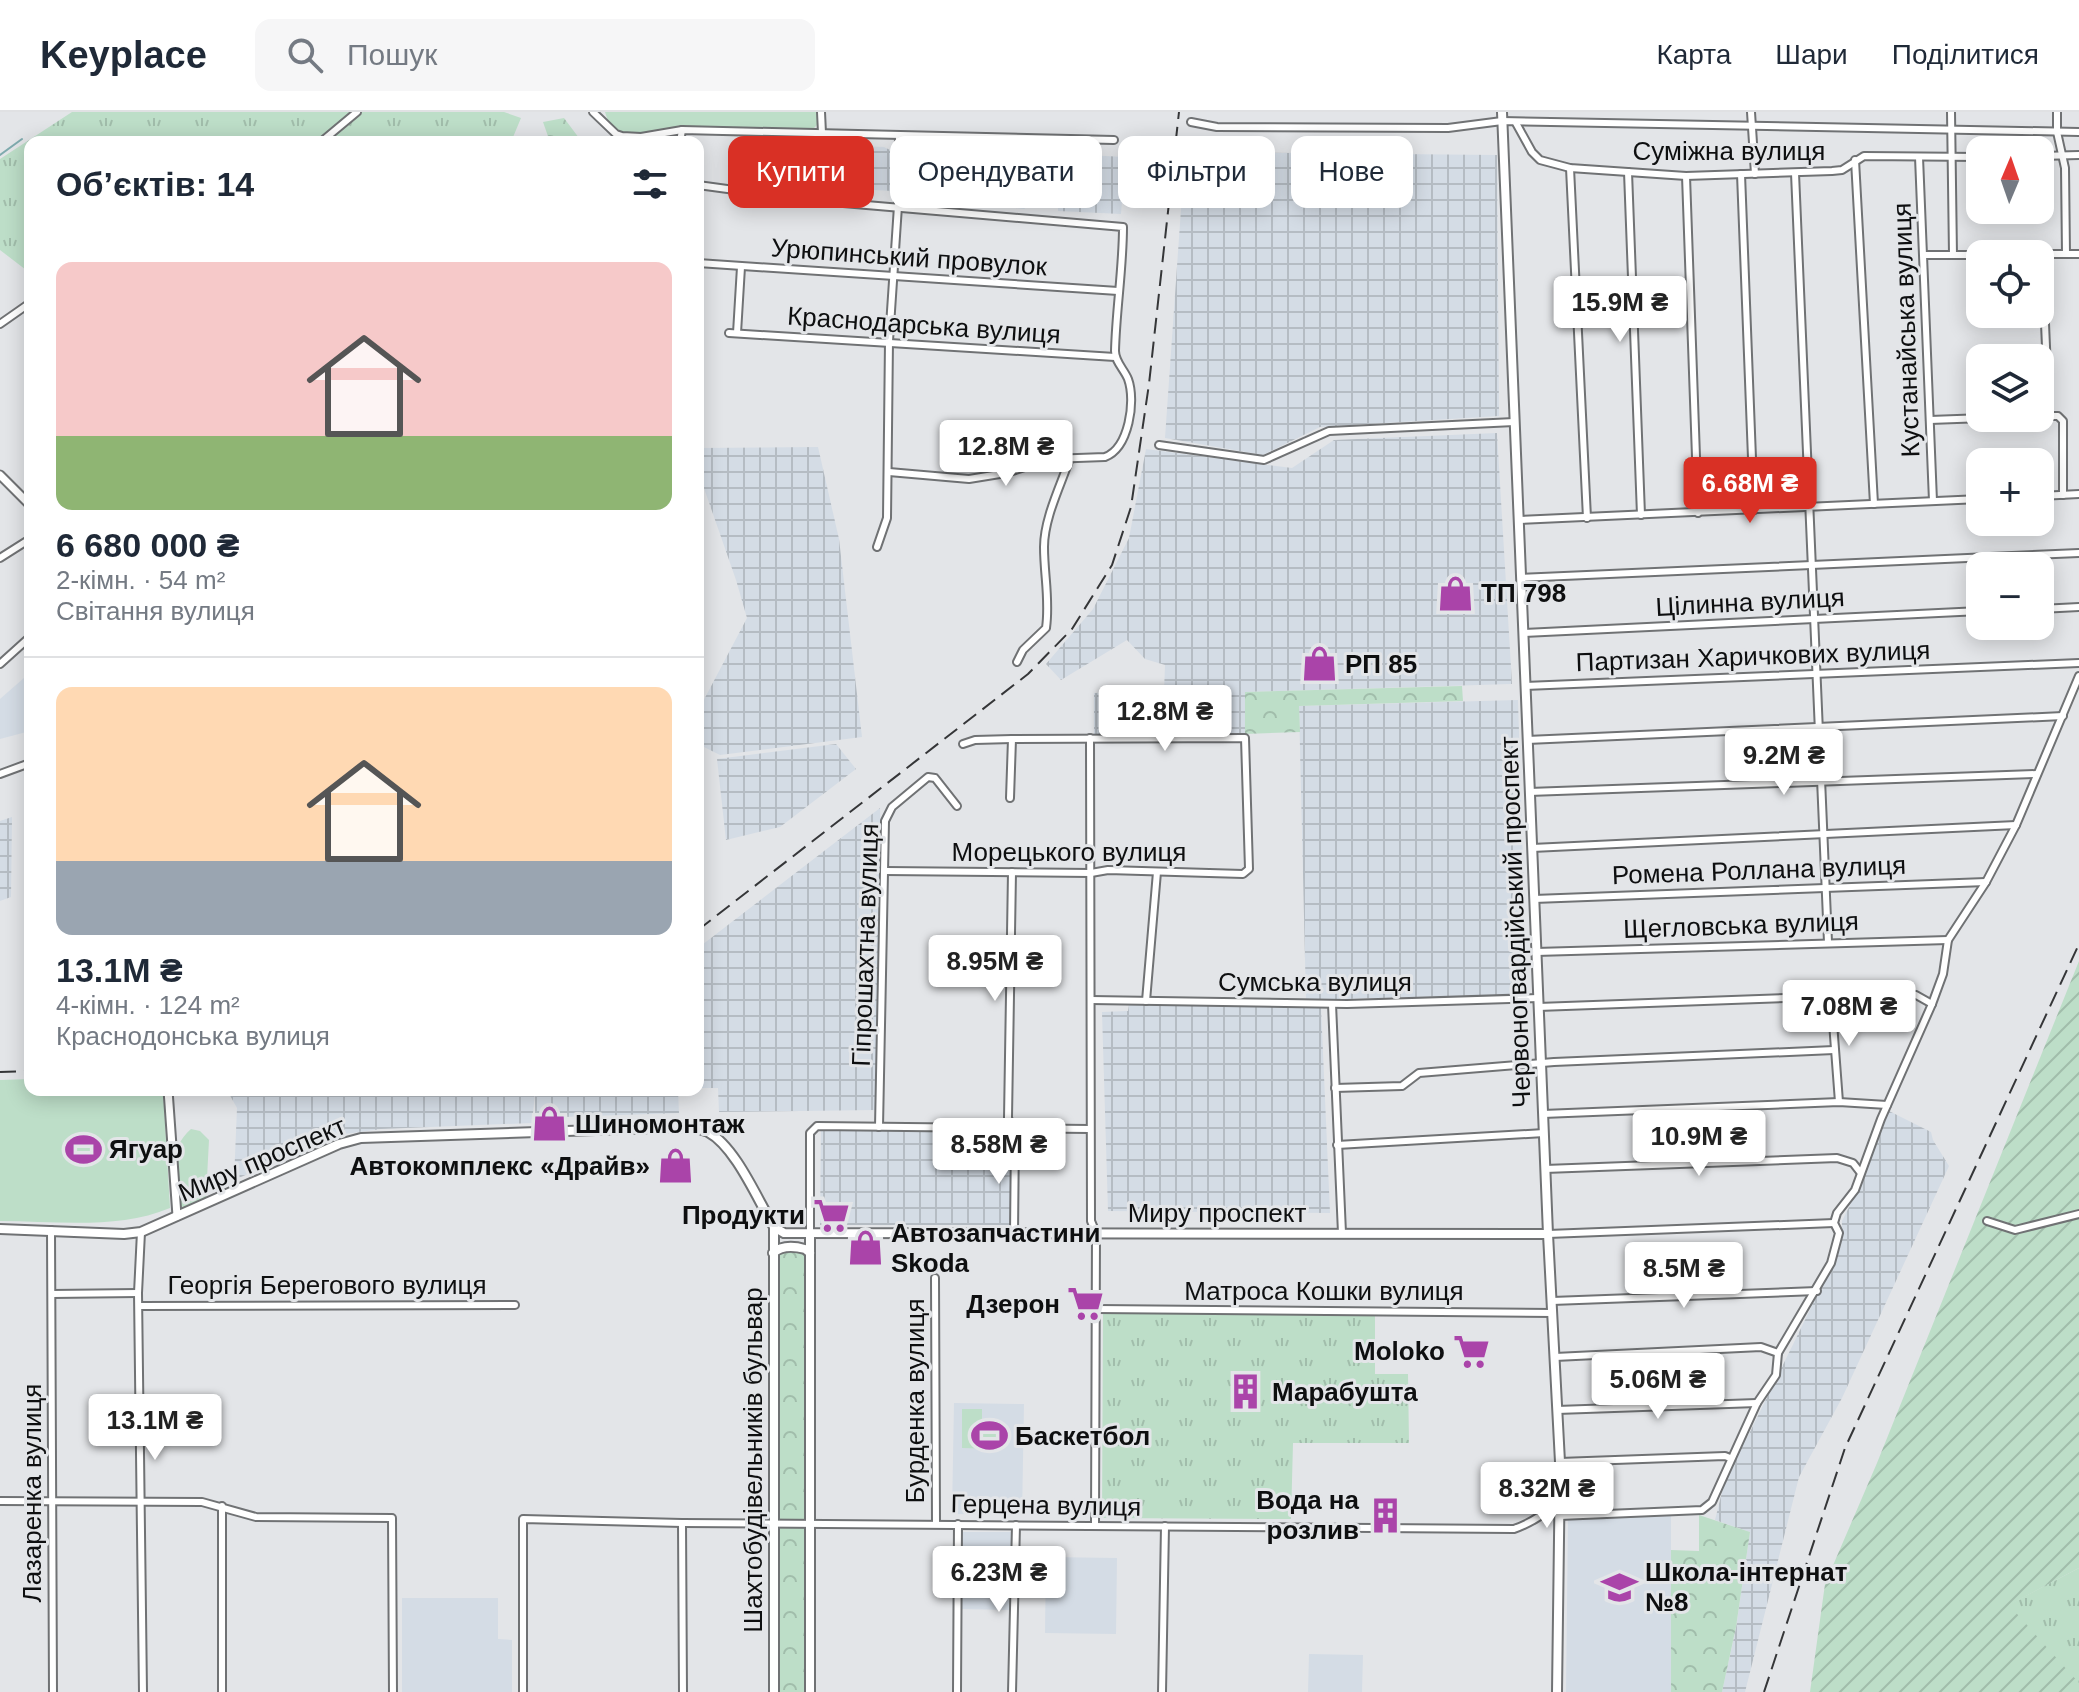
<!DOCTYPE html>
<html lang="uk">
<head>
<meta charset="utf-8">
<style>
	:root { --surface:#fff; --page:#f6f6f7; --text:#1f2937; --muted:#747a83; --line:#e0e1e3; --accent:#d93025 }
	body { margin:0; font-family:Helvetica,sans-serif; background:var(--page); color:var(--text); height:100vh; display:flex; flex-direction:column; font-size:30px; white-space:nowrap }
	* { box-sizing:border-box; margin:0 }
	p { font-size:26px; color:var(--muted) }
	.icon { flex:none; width:44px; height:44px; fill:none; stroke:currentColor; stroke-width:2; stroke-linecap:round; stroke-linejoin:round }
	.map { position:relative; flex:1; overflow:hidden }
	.drawer { position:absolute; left:24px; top:24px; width:680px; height:960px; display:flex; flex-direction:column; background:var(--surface); border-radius:16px; box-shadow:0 4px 20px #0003 }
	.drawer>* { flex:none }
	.guide { position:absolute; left:728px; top:24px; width:760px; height:72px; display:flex; gap:16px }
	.needle { width:52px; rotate:2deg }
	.fabs { position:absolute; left:1966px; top:24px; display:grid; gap:16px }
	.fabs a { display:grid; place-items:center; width:88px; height:88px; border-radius:16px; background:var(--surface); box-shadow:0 4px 20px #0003; font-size:40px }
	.price { position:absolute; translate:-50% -68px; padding:0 18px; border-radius:8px; background:#fff; color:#222; font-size:26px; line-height:52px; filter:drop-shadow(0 2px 4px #0008) }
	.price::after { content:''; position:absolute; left:50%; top:48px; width:24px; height:18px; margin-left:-12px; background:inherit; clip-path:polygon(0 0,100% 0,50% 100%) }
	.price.selected { background:var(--accent); color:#fff }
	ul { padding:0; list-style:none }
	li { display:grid; align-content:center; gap:16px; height:424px; padding:0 32px }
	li+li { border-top:2px solid var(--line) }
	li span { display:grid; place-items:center; height:248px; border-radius:16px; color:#555 }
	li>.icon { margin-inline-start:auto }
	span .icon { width:144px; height:144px; fill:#fffc; stroke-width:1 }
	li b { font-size:34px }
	h2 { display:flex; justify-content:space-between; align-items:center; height:96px; padding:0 32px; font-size:34px }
	.pill { padding:0 28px; border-radius:16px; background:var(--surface); box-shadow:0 4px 20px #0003; font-size:28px; line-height:72px }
	.pill.selected { background:var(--accent); color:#fff }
	header { display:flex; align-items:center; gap:48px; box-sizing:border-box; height:112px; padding:0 40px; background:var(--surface); border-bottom:2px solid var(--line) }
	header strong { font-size:38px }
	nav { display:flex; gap:44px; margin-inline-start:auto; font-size:28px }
	.search { width:560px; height:72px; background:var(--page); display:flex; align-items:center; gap:20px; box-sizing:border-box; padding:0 28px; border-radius:16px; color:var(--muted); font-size:30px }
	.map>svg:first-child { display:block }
	.built { fill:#d4dce5 }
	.industrial { fill:url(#industrial-grid) }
	.grass { fill:#bddec8 }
	.forest { fill:url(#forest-crowns) }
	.park { fill:url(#park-tufts) }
	.garden { fill:url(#garden-furrows) }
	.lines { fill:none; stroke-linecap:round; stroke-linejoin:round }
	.stream { stroke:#7fabae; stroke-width:2 }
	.minor-casing { stroke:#707274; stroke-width:10 }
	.tertiary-casing { stroke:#707274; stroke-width:11 }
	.secondary-casing { stroke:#707274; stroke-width:12 }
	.minor { stroke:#fff; stroke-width:6 }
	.tertiary { stroke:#fff; stroke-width:7 }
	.secondary { stroke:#fff; stroke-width:8 }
	.rail { stroke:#353638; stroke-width:2; stroke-dasharray:16 8; stroke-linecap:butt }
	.labels { text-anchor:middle; stroke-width:6; stroke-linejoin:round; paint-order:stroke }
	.street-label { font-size:26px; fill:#0e0f10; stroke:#e3e5e8 }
	.poi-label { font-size:26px; font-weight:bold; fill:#0e0f10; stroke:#e3e5e8; text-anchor:start }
</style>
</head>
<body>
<header>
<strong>Keyplace</strong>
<div class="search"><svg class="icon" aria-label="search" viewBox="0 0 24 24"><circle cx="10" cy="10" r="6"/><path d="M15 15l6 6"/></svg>Пошук</div>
<nav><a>Карта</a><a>Шари</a><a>Поділитися</a></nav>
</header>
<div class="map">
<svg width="2079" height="1580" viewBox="0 0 2079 1580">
	<defs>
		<pattern id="industrial-grid" width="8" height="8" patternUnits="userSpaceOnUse" patternTransform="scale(2)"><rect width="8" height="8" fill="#d4dce5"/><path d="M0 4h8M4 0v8" fill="none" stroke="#b5bcc3"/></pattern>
		<pattern id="forest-crowns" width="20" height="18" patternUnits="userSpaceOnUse" patternTransform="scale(2)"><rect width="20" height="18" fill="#bddec8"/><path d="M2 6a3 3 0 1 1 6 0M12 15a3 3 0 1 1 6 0" fill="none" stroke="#a1bdab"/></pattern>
		<pattern id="park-tufts" width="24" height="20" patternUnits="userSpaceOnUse" patternTransform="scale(2)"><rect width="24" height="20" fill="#bddec8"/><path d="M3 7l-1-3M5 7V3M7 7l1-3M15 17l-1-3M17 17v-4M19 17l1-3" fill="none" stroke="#a1bdab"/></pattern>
		<pattern id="garden-furrows" width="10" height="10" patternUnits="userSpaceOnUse" patternTransform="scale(2)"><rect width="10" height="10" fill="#bddec8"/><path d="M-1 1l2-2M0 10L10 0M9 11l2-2" fill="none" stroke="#a1bdab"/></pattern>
	</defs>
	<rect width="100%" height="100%" fill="#e3e5e8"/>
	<g class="built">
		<path d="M24,566H30V619L0,627V587Z"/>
		<path d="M954,1291L1024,1292L1022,1403L952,1402Z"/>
		<path d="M1671,1404V1580H1566L1568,1407Z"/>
		<path d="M962,1420H1011L1010,1498L961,1497Z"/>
		<path d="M1046,1445L1117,1446L1116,1522L1045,1521Z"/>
		<path d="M402,1486H498V1527L512,1528V1580H402Z"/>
		<path d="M1309,1542L1363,1543L1362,1580H1308Z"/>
	</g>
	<g class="industrial">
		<path d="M750,30L884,35L890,38L894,45L893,79L748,72Z"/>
		<path d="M910,34L1125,45L1121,102L1058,99V96L1031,92L1024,97L904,83L905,48Z"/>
		<path d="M1185,40L1497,43L1499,304L1320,315L1263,343L1165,326Z"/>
		<path d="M1497,321L1512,572L1245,580V622H1094V581L1164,580L1165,553L1145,547L1127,528L1061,568L1046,552L1093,497L1129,426L1146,337L1292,356L1334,328Z"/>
		<path d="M818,335L839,427L862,625L720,643L698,632V599L747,506L736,468L698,359V336Z"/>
		<path d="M1518,588L1527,882L1306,888L1299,594Z"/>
		<path d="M836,632L856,657L780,715L726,728L717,647Z"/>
		<path d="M880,696L882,786L877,998L719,1000L718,976H698V836Z"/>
		<path d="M12,705L11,785L0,789V709Z"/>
		<path d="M1129,893L1321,895L1330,1101L1108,1099L1102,900L1128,899Z"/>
		<path d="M227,978H678L679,1001L535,1006V981L532,1011L381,1017L338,1023L234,1068L237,996Z"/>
		<path d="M1889,999L1931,1020L1933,1028L1949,1054L1842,1286L1799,1365L1745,1580H1722L1736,1516L1750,1420L1715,1408L1727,1360L1749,1322L1827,1163L1841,1133L1842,1109L1855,1083Z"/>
		<path d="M821,1017L1011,1021L1010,1113H820Z"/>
	</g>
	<g class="grass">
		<path d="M605,0H817V13L812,18L682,15L633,22L618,19L609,12Z"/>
		<path d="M30,967V978H163L170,1096C118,1118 55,1109 0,1109V968Z"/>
		<path d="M191,1017L200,1019L209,1028L206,1085L200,1091L183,1098L176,1094C174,1065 167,1038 191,1017Z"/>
		<path d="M962,1297H982V1312H997L996,1337L962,1336Z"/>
	</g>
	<g class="forest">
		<path d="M564,6L582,30H550L543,10Z"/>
		<path d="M1462,574L1463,589L1299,594L1300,620L1245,622V580Z"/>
		<path d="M785,1139H800L805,1144V1580H780L779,1143Z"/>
		<path d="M1699,1403L1750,1420L1736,1515L1722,1580H1671V1438L1699,1439Z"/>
	</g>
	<g class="park">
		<path d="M72,0H504L521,6L511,30H30V161L0,138V47Z"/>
		<path d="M1103,1201L1375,1203V1262H1408L1409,1331H1293L1291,1407L1102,1406Z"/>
		<path d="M2079,1456V1572L2008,1493Z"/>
	</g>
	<path class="garden" d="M2079,849V1456L2009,1493L2079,1571V1580H1810L1825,1472L1877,1351Z"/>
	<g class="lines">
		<path class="stream" d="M0,43L22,27"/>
		<defs>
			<g id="minor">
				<path d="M593,0L616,22L622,24L641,25L682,18L1114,28"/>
				<path d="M821,0L822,21"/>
				<path d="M1751,0L1755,62"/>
				<path d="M1951,0L1953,143"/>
				<path d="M2057,0V20L2065,56L2066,142"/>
				<path d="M1191,10L1217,15L1448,16L1502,9L2079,20"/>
				<path d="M1516,11L1532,40L1540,48L1570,56L1686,64L1832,59L1842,58L1864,44L1980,45"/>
				<path d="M321,30L357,0"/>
				<path d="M680,30L682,18"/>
				<path d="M2040,44L2079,43"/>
				<path d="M1919,45L1933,389"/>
				<path d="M1855,48L1874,392"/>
				<path d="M1570,56L1587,406"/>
				<path d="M1628,60L1641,403"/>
				<path d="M1795,61L1828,830"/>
				<path d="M1741,62L1754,398"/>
				<path d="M1686,64L1698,401"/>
				<path d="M698,73L808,88L1123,115C1123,156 1116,198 1115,239C1115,250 1124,257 1128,267C1136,289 1129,336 1105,345L1050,347L1006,361L969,367L889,360"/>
				<path d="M2040,142H2079"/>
				<path d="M2042,142L2049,304"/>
				<path d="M1924,143H1980"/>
				<path d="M698,151L1118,179"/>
				<path d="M0,212L30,191"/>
				<path d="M729,221L1115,245"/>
				<path d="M737,221L741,155"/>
				<path d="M2040,304H2058L2063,309V383"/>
				<path d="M1930,308L1984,306"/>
				<path d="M1159,333L1264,348L1329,319L1514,310"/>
				<path d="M2040,384L2079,382"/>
				<path d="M1518,408L1980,387"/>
				<path d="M877,435L887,406L889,229L898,94L899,24"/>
				<path d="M0,446L30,427"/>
				<path d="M1521,466L2079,441"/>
				<path d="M2040,497L2079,495"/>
				<path d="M1523,521L1980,499"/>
				<path d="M1017,550L1023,538L1046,516C1050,488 1044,463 1044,435C1044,406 1061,373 1070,346"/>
				<path d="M0,552L30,525"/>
				<path d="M1525,574L2079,551"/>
				<path d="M1090,626L1091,1109L1096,1121L1095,1413"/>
				<path d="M1527,628L2063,604"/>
				<path d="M963,632L975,628L1012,627"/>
				<path d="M0,662L30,651"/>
				<path d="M1529,680L2037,662"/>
				<path d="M1532,736L2016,713"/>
				<path d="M885,759L1091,761L1108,758L1243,762L1249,757L1245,626L1012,627L1010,686"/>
				<path d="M1012,760L1008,1006L1015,1022L1014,1121"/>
				<path d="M1534,787L1986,770"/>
				<path d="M1536,840L1948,828"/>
				<path d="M1831,884L1839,990"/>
				<path d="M1091,888L1347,892L1538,886"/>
				<path d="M1146,889L1157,760"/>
				<path d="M1332,892L1342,1121"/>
				<path d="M1538,895L1899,882L1916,883L1932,892"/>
				<path d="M1335,976L1402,974L1419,961L1554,950L1834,938"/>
				<path d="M1543,1002L1839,990L1887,993"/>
				<path d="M879,1015L885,709L892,695L928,665L935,666L957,694"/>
				<path d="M1337,1033L1544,1021"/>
				<path d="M1545,1057L1837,1046L1853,1051L1860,1060"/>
				<path d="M1987,1109L2015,1118L2079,1102"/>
				<path d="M51,1118L53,1580"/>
				<path d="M141,1120L138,1181L143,1580"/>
				<path d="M810,1121V1021L817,1014L1090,1017"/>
				<path d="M1548,1122L1834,1111"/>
				<path d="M935,1166L936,1412"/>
				<path d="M52,1182L138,1181"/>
				<path d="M1552,1189L1817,1179"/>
				<path d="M139,1194L515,1193"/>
				<path d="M1096,1197L1553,1201"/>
				<path d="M1555,1245L1761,1235L1778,1241"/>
				<path d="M1557,1298L1757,1291"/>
				<path d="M1560,1350L1725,1344L1730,1346"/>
				<path d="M0,1389L202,1390L256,1405L392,1406L393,1580"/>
				<path d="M222,1394V1580"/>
				<path d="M1559,1404L1702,1398L1712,1390L1757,1291L1776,1263L1778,1241L1831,1151L1839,1121L1834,1111L1837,1101L1855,1078L1881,1007L1932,892L1943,862L1948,828L1986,770L2016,713L2079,564"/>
				<path d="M682,1411L683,1580"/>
				<path d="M523,1580V1407L682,1411L1514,1417C1533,1410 1545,1402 1559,1387"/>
				<path d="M957,1580L958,1412"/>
				<path d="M1012,1580L1016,1413"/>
				<path d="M1162,1580L1165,1414"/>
			</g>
			<g id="tertiary">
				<path d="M0,363L30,393"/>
				<path d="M168,978L177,1104"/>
			</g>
			<g id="secondary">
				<path d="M1502,0L1548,1122L1560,1350L1557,1580"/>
				<path d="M0,1117L124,1122L141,1120L339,1032L361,1026L683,1015C692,1016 700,1016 708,1020C736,1035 758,1089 774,1115L784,1121L1548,1122"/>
				<path d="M810,1121V1580"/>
				<path d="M773,1141C782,1133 794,1134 805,1137L810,1141"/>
				<path d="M774,1580V1115"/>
			</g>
		</defs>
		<use href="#minor" class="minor-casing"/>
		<use href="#tertiary" class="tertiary-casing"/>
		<use href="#secondary" class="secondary-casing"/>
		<use href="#minor" class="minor"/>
		<use href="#tertiary" class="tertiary"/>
		<use href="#secondary" class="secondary"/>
		<g class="rail">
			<path d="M698,818L1028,562L1072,517L1112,453L1131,395L1149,272L1179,0"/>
			<path d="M0,960L30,959"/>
			<path d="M1764,1580L1845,1336L2079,832"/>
		</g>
	</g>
	<defs>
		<symbol id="shop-bare" viewBox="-9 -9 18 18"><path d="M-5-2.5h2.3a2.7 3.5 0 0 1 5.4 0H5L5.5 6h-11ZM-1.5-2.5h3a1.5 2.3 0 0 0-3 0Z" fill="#aa44a9" stroke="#e3e5e8" stroke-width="2.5" paint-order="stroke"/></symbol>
		<symbol id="stadium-bare" viewBox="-9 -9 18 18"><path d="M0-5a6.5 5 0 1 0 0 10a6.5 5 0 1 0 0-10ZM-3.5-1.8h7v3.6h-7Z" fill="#aa44a9" stroke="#e3e5e8" stroke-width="2.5" paint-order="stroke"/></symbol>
		<symbol id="supermarket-bare" viewBox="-9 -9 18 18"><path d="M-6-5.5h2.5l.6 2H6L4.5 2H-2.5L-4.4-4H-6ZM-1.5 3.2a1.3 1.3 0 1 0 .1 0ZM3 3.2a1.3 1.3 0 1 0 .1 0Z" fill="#aa44a9" stroke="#e3e5e8" stroke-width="2.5" paint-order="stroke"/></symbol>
		<symbol id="building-bare" viewBox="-9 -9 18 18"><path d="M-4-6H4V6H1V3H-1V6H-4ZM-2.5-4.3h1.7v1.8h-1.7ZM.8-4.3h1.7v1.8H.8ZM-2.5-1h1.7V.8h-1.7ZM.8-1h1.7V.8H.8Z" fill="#aa44a9" stroke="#e3e5e8" stroke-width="2.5" paint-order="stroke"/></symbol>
		<symbol id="school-bare" viewBox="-9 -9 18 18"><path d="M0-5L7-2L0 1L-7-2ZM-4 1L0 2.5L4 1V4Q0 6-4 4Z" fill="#aa44a9" stroke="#e3e5e8" stroke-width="2.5" paint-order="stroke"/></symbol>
	</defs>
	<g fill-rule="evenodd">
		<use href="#shop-bare" x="1430" y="456" width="51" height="51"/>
		<use href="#shop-bare" x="1294" y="526" width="51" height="51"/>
		<use href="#shop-bare" x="524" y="986" width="51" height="51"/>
		<use href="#stadium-bare" x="58" y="1012" width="51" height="51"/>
		<use href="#shop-bare" x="650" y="1028" width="51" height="51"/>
		<use href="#supermarket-bare" x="806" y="1078" width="51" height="51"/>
		<use href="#shop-bare" x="840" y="1110" width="51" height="51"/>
		<use href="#supermarket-bare" x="1060" y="1166" width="51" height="51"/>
		<use href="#supermarket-bare" x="1446" y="1214" width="51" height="51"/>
		<use href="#building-bare" x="1220" y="1254" width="51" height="51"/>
		<use href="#stadium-bare" x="964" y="1298" width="51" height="51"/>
		<use href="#building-bare" x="1360" y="1378" width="51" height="51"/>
		<use href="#school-bare" x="1594" y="1450" width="51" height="51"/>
	</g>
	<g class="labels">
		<g class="street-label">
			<text x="1729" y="48">Суміжна вулиця</text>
			<text transform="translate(909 145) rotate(4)" y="9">Урюпинський провулок</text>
			<text transform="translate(924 213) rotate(4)" y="9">Краснодарська вулиця</text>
			<text transform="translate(1906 218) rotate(-92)" y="9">Кустанайська вулиця</text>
			<text transform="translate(1750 490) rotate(-3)" y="9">Цілинна вулиця</text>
			<text transform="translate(1753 544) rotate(-2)" y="9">Партизан Харичкових вулиця</text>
			<text x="1069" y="749">Морецького вулиця</text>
			<text transform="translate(1759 758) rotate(-2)" y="9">Ромена Роллана вулиця</text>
			<text transform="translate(1515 810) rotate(-92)" y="9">Червоногвардійський проспект</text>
			<text transform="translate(1741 813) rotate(-2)" y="9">Щегловська вулиця</text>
			<text transform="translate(865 833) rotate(-88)" y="9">Гіпрошахтна вулиця</text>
			<text x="1315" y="879">Сумська вулиця</text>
			<text transform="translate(262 1047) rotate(-23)" y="9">Миру проспект</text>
			<text x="1217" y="1110">Миру проспект</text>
			<text x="327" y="1182">Георгія Берегового вулиця</text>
			<text x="1324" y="1188">Матроса Кошки вулиця</text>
			<text transform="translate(915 1289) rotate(-90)" y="9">Бурденка вулиця</text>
			<text transform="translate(753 1348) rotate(-90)" y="9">Шахтобудівельників бульвар</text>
			<text transform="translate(32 1381) rotate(-90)" y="9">Лазаренка вулиця</text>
			<text transform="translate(1046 1393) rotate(1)" y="9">Герцена вулиця</text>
		</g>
		<g class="poi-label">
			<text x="1481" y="490">ТП 798</text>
			<text x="1345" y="561">РП 85</text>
			<text x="575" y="1021">Шиномонтаж</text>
			<text x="109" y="1046">Ягуар</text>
			<text x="650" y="1063" text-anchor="end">Автокомплекс «Драйв»</text>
			<text x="805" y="1112" text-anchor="end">Продукти</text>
			<text x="891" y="1130">Автозапчастини<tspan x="891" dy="30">Skoda</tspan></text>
			<text x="1060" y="1201" text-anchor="end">Дзерон</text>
			<text x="1445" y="1248" text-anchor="end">Moloko</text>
			<text x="1272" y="1289">Марабушта</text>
			<text x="1015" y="1333">Баскетбол</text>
			<text x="1359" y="1397" text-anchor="end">Вода на<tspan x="1359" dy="30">розлив</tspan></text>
			<text x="1645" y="1469">Школа-інтернат<tspan x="1645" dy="30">№8</tspan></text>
		</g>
	</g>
</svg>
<div class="fabs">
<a><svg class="needle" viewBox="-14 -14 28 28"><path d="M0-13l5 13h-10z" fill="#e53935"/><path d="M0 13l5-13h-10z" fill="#747a83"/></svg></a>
<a><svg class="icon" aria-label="locate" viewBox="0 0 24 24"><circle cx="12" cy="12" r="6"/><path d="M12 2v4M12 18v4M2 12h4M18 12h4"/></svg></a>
<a><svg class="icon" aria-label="layers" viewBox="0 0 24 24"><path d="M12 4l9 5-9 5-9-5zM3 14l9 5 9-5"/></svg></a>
<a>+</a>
<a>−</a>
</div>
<b class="price" style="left:1620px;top:232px">15.9M ₴</b>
<b class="price" style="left:1006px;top:376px">12.8M ₴</b>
<b class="price selected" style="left:1750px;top:413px">6.68M ₴</b>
<b class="price" style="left:1165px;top:641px">12.8M ₴</b>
<b class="price" style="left:1784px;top:685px">9.2M ₴</b>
<b class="price" style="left:995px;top:891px">8.95M ₴</b>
<b class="price" style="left:1849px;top:936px">7.08M ₴</b>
<b class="price" style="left:1699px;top:1066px">10.9M ₴</b>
<b class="price" style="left:999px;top:1074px">8.58M ₴</b>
<b class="price" style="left:1684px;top:1198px">8.5M ₴</b>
<b class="price" style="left:1658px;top:1309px">5.06M ₴</b>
<b class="price" style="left:155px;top:1350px">13.1M ₴</b>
<b class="price" style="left:1547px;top:1418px">8.32M ₴</b>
<b class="price" style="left:999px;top:1502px">6.23M ₴</b>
<div class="guide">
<a class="pill selected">Купити</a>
<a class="pill">Орендувати</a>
<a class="pill">Фільтри</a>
<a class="pill">Нове</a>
</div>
<section class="drawer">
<h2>Об’єктів: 14<svg class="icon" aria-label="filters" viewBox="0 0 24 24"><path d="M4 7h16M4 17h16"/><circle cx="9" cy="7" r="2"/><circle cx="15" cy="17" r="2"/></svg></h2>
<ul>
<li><span style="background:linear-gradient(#f6c9c9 70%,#8fb573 0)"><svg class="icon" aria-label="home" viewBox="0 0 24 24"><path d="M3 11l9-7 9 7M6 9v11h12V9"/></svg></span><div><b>6 680 000 ₴</b><p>2-кімн. · 54 m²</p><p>Світання вулиця</p></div></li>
<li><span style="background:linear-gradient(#ffd9b3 70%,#9aa5b1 0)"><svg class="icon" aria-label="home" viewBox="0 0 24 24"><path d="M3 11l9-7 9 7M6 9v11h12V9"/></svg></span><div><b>13.1M ₴</b><p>4-кімн. · 124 m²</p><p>Краснодонська вулиця</p></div></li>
</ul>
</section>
</div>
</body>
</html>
